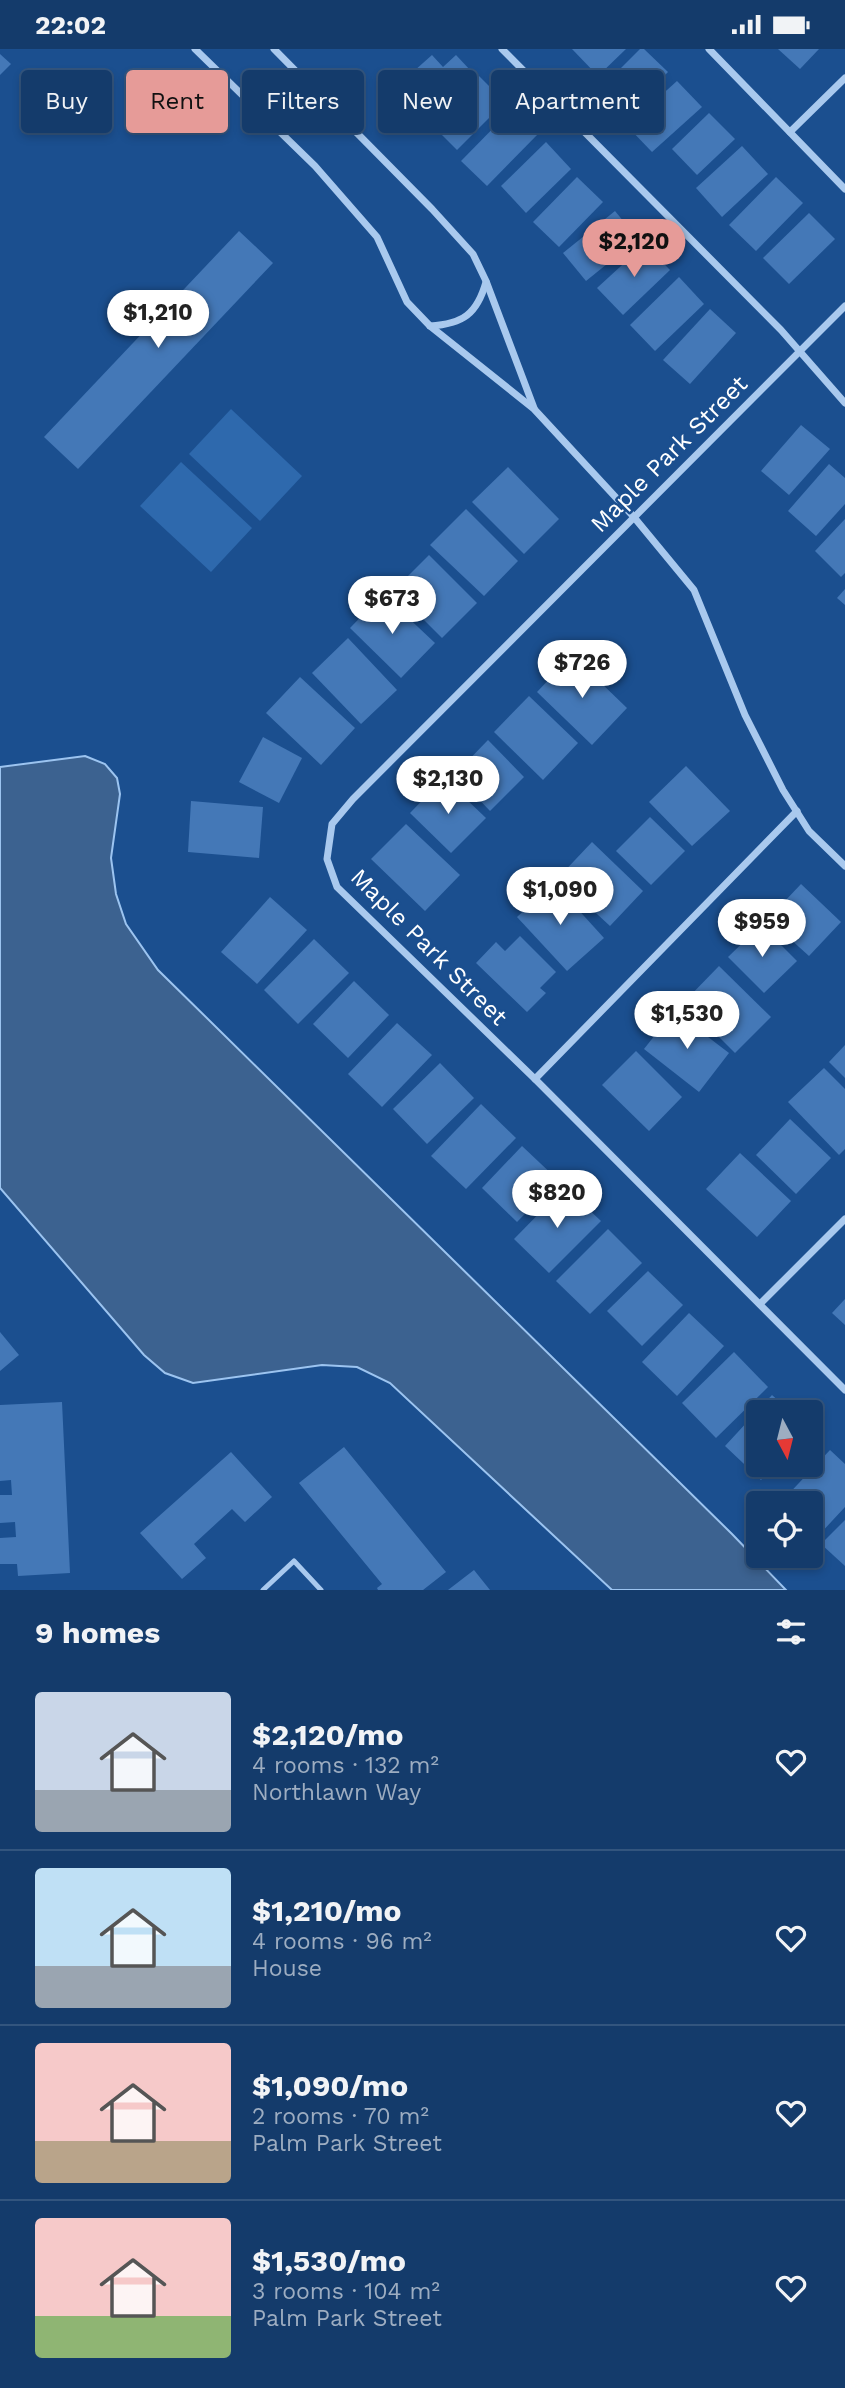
<!DOCTYPE html>
<html lang="en">
<head>
<meta charset="utf-8">
<style>
	:root { --surface:#143b6b; --page:#1d4271; --text:#f1f3f6; --muted:#9dadc1; --line:#33557e; --accent:#e69b98 }
	body { margin:0; font-family:"Work Sans",sans-serif; background:var(--page); color:var(--text); height:100vh; display:flex; flex-direction:column; font-size:26px; white-space:nowrap }
	* { box-sizing:border-box; margin:0 }
	p { font-size:23px; color:var(--muted) }
	.icon { flex:none; width:38px; height:38px; fill:none; stroke:currentColor; stroke-width:2; stroke-linecap:round; stroke-linejoin:round }
	.map { position:relative; height:1541px; overflow:hidden }
	.panel { display:flex; flex-direction:column; background:var(--surface); flex:1 }
	.panel>* { flex:none }
	.guide { position:absolute; left:21px; top:21px; width:803px; height:63px; display:flex; gap:14px }
	.needle { width:46px; rotate:173deg }
	.controls { position:absolute; left:746px; top:1351px; display:grid; gap:14px }
	.controls a { display:grid; place-items:center; width:77px; height:77px; border-radius:7px; background:var(--surface); box-shadow:0 4px 10px #0003,0 0 0 2px var(--line); font-size:35px }
	.price { position:absolute; translate:-50% -60px; padding:0 16px; border-radius:24px; background:#fff; color:#222; font-size:23px; line-height:46px; filter:drop-shadow(0 2px 4px #0008) }
	.price::after { content:''; position:absolute; left:50%; top:42px; width:21px; height:16px; margin-left:-10px; background:inherit; clip-path:polygon(0 0,100% 0,50% 100%) }
	.price.on { background:var(--accent); color:#111 }
	ul { padding:0; list-style:none }
	li { display:flex; align-items:center; gap:21px; height:175px; padding:0 35px }
	li+li { border-top:2px solid var(--line) }
	li span { display:grid; place-items:center; flex:none; width:196px; height:140px; border-radius:7px; color:#555 }
	li>.icon { margin-inline-start:auto }
	span .icon { width:84px; height:84px; fill:#fffc; stroke-width:1 }
	li b { font-size:30px }
	h2 { display:flex; justify-content:space-between; align-items:center; height:84px; padding:0 35px; font-size:30px }
	.chip { padding:0 24px; border-radius:7px; background:var(--surface); box-shadow:0 4px 10px #0003,0 0 0 2px var(--line); font-size:24px; line-height:63px }
	.chip.on { background:var(--accent); color:#111 }
	.status { display:flex; justify-content:space-between; align-items:center; height:49px; padding:0 35px; background:var(--surface); direction:ltr }
	.status svg { height:19px; fill:currentColor }
	.map>svg:first-child { display:block }
	.green { fill:#2e69ad }
	.water { fill:#3c6290; stroke:#9cc4f0; stroke-width:2 }
	.building { fill:#4478b7 }
	.lines { fill:none; stroke-linecap:round; stroke-linejoin:round }
	.service { stroke:#a9c9ee; stroke-width:5 }
	.minor { stroke:#a9c9ee; stroke-width:7 }
	.labels { text-anchor:middle; stroke-width:5; stroke-linejoin:round; paint-order:stroke }
	.street-label { font-size:24px; fill:#fff; stroke:#1b4f8f }
</style>
</head>
<body>
<div class="status"><b>22:02</b><svg viewBox="0 0 49 12"><path d="M0 12V9h3v3zM5 12V6h3v6zM10 12V3h3v9zM15 12V0h3v12zM26 1h20v11H26zM47 4h2v5h-2z"/></svg></div>
<div class="map">
<svg width="845" height="1541" viewBox="0 0 845 1541">
	<rect width="100%" height="100%" fill="#1b4f8f"/>
	<g class="green">
		<path d="M231,360L302,427L260,472L189,405Z"/>
		<path d="M181,413L252,479L211,523L140,457Z"/>
	</g>
	<path class="water" d="M85,707L105,715L117,729L120,745L111,809L116,845L126,875L158,921L732,1485L786,1541H612L390,1334L357,1318L322,1316L193,1334L165,1324L144,1306L0,1139V718Z"/>
	<g class="building">
		<path d="M572,0H626L598,27Z"/>
		<path d="M640,0H644L668,23L624,68L598,42Z"/>
		<path d="M778,0H819L800,20Z"/>
		<path d="M0,5L11,15L0,26Z"/>
		<path d="M432,6L443,18L456,6L471,22L423,66L396,38Z"/>
		<path d="M479,27L505,53L457,101L431,75Z"/>
		<path d="M677,32L702,58L652,103L627,77Z"/>
		<path d="M513,59L539,84L487,137L461,112Z"/>
		<path d="M709,64L735,90L697,126L672,100Z"/>
		<path d="M546,93L571,120L526,164L501,137Z"/>
		<path d="M742,97L768,125L722,168L696,139Z"/>
		<path d="M577,128L603,153L559,198L533,173Z"/>
		<path d="M776,128L803,154L756,202L729,176Z"/>
		<path d="M615,162L638,190L586,232L563,204Z"/>
		<path d="M809,164L835,190L789,235L763,209Z"/>
		<path d="M239,182L273,214L78,420L44,388Z"/>
		<path d="M645,195L670,221L623,266L597,239Z"/>
		<path d="M679,228L704,255L655,302L630,276Z"/>
		<path d="M710,260L736,284L690,335L663,311Z"/>
		<path d="M801,376L830,400L789,446L761,422Z"/>
		<path d="M829,415L845,429V455L816,487L788,462Z"/>
		<path d="M508,418L559,470L524,505L472,453Z"/>
		<path d="M466,460L518,512L484,547L430,496Z"/>
		<path d="M845,470V524L841,528L815,502Z"/>
		<path d="M429,506L477,554L442,589L394,541Z"/>
		<path d="M845,540V556L837,549Z"/>
		<path d="M383,545L435,594L401,629L350,579Z"/>
		<path d="M348,589L397,641L361,675L312,624Z"/>
		<path d="M572,606L627,659L592,696L537,643Z"/>
		<path d="M300,628L355,679L321,716L266,664Z"/>
		<path d="M529,647L578,694L543,731L494,683Z"/>
		<path d="M263,688L302,709L279,754L239,733Z"/>
		<path d="M488,691L524,728L490,762L455,725Z"/>
		<path d="M686,717L730,762L692,797L649,753Z"/>
		<path d="M444,729L486,769L451,804L410,764Z"/>
		<path d="M191,752L263,758L259,809L188,803Z"/>
		<path d="M650,768L685,802L651,836L616,802Z"/>
		<path d="M406,775L460,826L425,862L371,810Z"/>
		<path d="M592,793L643,842L610,877L558,829Z"/>
		<path d="M554,834L604,889L567,922L517,868Z"/>
		<path d="M801,835L841,873L809,907L768,870Z"/>
		<path d="M270,848L307,881L257,935L221,903Z"/>
		<path d="M761,876L797,912L764,944L728,908Z"/>
		<path d="M520,887L556,923L540,939L546,944L527,963L476,914L496,893L505,902Z"/>
		<path d="M314,890L349,924L298,975L264,941Z"/>
		<path d="M719,917L771,968L735,1004L684,953Z"/>
		<path d="M354,932L389,966L348,1009L313,975Z"/>
		<path d="M674,962L729,1004L699,1043L644,1000Z"/>
		<path d="M397,974L432,1006L382,1058L348,1025Z"/>
		<path d="M845,996V1029L829,1013Z"/>
		<path d="M636,1002L682,1048L649,1082L602,1036Z"/>
		<path d="M440,1014L474,1049L427,1095L393,1060Z"/>
		<path d="M824,1019L845,1040V1100L839,1106L788,1053Z"/>
		<path d="M481,1055L516,1089L466,1140L431,1107Z"/>
		<path d="M790,1070L831,1109L796,1145L756,1106Z"/>
		<path d="M522,1097L558,1131L517,1173L482,1139Z"/>
		<path d="M740,1104L791,1152L757,1188L706,1140Z"/>
		<path d="M565,1138L601,1172L549,1224L514,1190Z"/>
		<path d="M608,1180L642,1214L590,1265L556,1232Z"/>
		<path d="M648,1222L683,1256L642,1297L607,1262Z"/>
		<path d="M845,1250V1276L832,1264Z"/>
		<path d="M689,1264L724,1297L677,1347L642,1313Z"/>
		<path d="M0,1283L19,1306L0,1322Z"/>
		<path d="M734,1303L768,1338L716,1389L682,1354Z"/>
		<path d="M772,1346L791,1363H758V1416H775L761,1431L725,1397Z"/>
		<path d="M62,1353L70,1524L18,1527L17,1515H0V1489L16,1488L15,1473L0,1474V1446H12L11,1431L0,1432V1356Z"/>
		<path d="M344,1398L446,1523L423,1541H378L377,1539L382,1535L299,1434Z"/>
		<path d="M830,1401L845,1415V1458L819,1486L810,1478V1454H785L782,1452Z"/>
		<path d="M231,1403L272,1448L245,1473L232,1460L194,1495L206,1509L182,1530L140,1484Z"/>
		<path d="M845,1471V1517L821,1495Z"/>
		<path d="M474,1521L490,1541H448Z"/>
	</g>
	<g class="lines">
		<path class="service" d="M263,1541L294,1512L321,1541"/>
		<g class="minor">
			<path d="M195,0L315,117L377,188L407,253L430,277L534,360L633,467L694,541L745,666L783,741L809,782L845,817"/>
			<path d="M274,0L432,160L473,205L486,232L534,359"/>
			<path d="M502,0L781,281L845,354"/>
			<path d="M709,0L845,140"/>
			<path d="M270,75L309,35"/>
			<path d="M790,83L845,29"/>
			<path d="M845,257L353,750L332,775L327,810L337,838L535,1030L845,1341"/>
			<path d="M430,277C463,275 477,265 486,233"/>
			<path d="M535,1030L797,762"/>
			<path d="M760,1255L845,1170"/>
		</g>
	</g>
	<g class="labels">
		<g class="street-label">
			<text transform="translate(669 405) rotate(-45)" y="8">Maple Park Street</text>
			<text transform="translate(429 898) rotate(45)" y="8">Maple Park Street</text>
		</g>
	</g>
</svg>
<div class="controls">
<a><svg class="needle" viewBox="-14 -14 28 28"><path d="M0-13l5 13h-10z" fill="#e53935"/><path d="M0 13l5-13h-10z" fill="#9dadc1"/></svg></a>
<a><svg class="icon" aria-label="locate" viewBox="0 0 24 24"><circle cx="12" cy="12" r="6"/><path d="M12 2v4M12 18v4M2 12h4M18 12h4"/></svg></a>
</div>
<b class="price on" style="left:634px;top:230px">$2,120</b>
<b class="price" style="left:158px;top:301px">$1,210</b>
<b class="price" style="left:392px;top:587px">$673</b>
<b class="price" style="left:582px;top:651px">$726</b>
<b class="price" style="left:448px;top:767px">$2,130</b>
<b class="price" style="left:560px;top:878px">$1,090</b>
<b class="price" style="left:762px;top:910px">$959</b>
<b class="price" style="left:687px;top:1002px">$1,530</b>
<b class="price" style="left:557px;top:1181px">$820</b>
<div class="guide">
<a class="chip">Buy</a>
<a class="chip on">Rent</a>
<a class="chip">Filters</a>
<a class="chip">New</a>
<a class="chip">Apartment</a>
</div>
</div>
<section class="panel">
<h2>9 homes<svg class="icon" aria-label="filters" viewBox="0 0 24 24"><path d="M4 7h16M4 17h16"/><circle cx="9" cy="7" r="2"/><circle cx="15" cy="17" r="2"/></svg></h2>
<ul>
<li><span style="background:linear-gradient(#c9d6e8 70%,#9aa5b1 0)"><svg class="icon" aria-label="home" viewBox="0 0 24 24"><path d="M3 11l9-7 9 7M6 9v11h12V9"/></svg></span><div><b>$2,120/mo</b><p>4 rooms · 132 m²</p><p>Northlawn Way</p></div><svg class="icon" aria-label="heart" viewBox="0 0 24 24"><path d="M12 20l-8-8c-3-5 5-10 8-4 3-6 11-1 8 4z"/></svg></li>
<li><span style="background:linear-gradient(#bfe0f5 70%,#9aa5b1 0)"><svg class="icon" aria-label="home" viewBox="0 0 24 24"><path d="M3 11l9-7 9 7M6 9v11h12V9"/></svg></span><div><b>$1,210/mo</b><p>4 rooms · 96 m²</p><p>House</p></div><svg class="icon" aria-label="heart" viewBox="0 0 24 24"><path d="M12 20l-8-8c-3-5 5-10 8-4 3-6 11-1 8 4z"/></svg></li>
<li><span style="background:linear-gradient(#f6c9c9 70%,#b9a48a 0)"><svg class="icon" aria-label="home" viewBox="0 0 24 24"><path d="M3 11l9-7 9 7M6 9v11h12V9"/></svg></span><div><b>$1,090/mo</b><p>2 rooms · 70 m²</p><p>Palm Park Street</p></div><svg class="icon" aria-label="heart" viewBox="0 0 24 24"><path d="M12 20l-8-8c-3-5 5-10 8-4 3-6 11-1 8 4z"/></svg></li>
<li><span style="background:linear-gradient(#f6c9c9 70%,#8fb573 0)"><svg class="icon" aria-label="home" viewBox="0 0 24 24"><path d="M3 11l9-7 9 7M6 9v11h12V9"/></svg></span><div><b>$1,530/mo</b><p>3 rooms · 104 m²</p><p>Palm Park Street</p></div><svg class="icon" aria-label="heart" viewBox="0 0 24 24"><path d="M12 20l-8-8c-3-5 5-10 8-4 3-6 11-1 8 4z"/></svg></li>
</ul>
</section>
</body>
</html>
